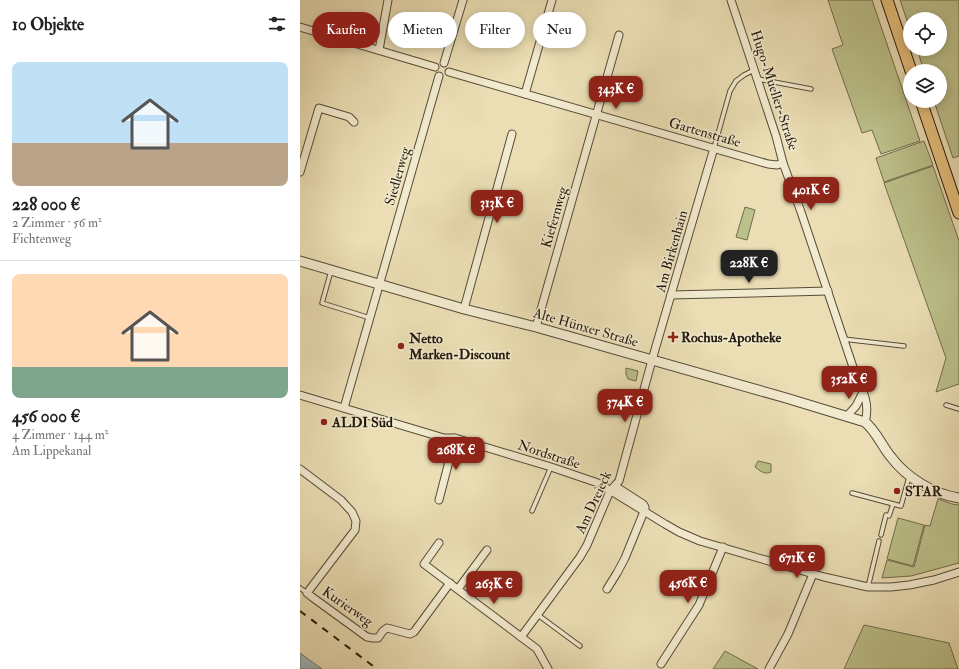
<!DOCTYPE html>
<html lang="de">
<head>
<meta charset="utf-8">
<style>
	:root { --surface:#fff; --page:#f6f6f6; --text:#202124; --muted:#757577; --line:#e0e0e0; --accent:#8f2418 }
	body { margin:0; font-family:"IM FELL Double Pica",serif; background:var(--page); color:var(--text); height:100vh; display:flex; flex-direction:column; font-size:15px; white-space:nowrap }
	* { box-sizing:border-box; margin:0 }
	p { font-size:13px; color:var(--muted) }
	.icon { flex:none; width:22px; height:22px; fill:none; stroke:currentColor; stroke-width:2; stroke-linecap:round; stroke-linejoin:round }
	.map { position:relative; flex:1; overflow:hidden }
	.panel { display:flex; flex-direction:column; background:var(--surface); width:300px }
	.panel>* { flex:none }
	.banner { position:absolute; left:12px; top:12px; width:380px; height:36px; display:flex; gap:8px }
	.controls { position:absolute; left:603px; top:12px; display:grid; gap:8px }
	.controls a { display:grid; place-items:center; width:44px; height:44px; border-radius:50%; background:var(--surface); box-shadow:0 2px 10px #0003; font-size:20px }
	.price { position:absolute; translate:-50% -34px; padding:0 9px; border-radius:8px; background:var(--accent); color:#fff; font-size:13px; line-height:26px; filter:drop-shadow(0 1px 2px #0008) }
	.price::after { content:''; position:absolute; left:50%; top:24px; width:12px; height:9px; margin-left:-6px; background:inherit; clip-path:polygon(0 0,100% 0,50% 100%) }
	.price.on { background:#222; color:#fff }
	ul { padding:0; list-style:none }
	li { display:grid; align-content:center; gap:8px; height:212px; padding:0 12px }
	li+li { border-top:1px solid var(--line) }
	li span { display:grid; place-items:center; height:124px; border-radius:8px; color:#555 }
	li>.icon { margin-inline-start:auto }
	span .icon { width:72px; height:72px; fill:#fffc; stroke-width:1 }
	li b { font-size:17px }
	h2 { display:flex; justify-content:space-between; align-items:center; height:48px; padding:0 12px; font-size:17px }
	.pill { padding:0 14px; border-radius:18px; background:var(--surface); box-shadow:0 2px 10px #0003; font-size:14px; line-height:36px }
	.pill.on { background:var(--accent); color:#fff }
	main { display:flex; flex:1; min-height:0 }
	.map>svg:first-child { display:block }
	.green { fill:#bcc08a; stroke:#706d4c }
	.water { fill:#9fb9ba; stroke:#6e7975 }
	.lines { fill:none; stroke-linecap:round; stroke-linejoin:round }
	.service-casing { stroke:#564b38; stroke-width:5.5 }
	.minor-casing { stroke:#564b38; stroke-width:9 }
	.tertiary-casing { stroke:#564b38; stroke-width:11 }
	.primary-casing { stroke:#251a0e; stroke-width:13 }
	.service { stroke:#f2eace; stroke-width:3.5 }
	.minor { stroke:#f2eace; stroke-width:7 }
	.tertiary { stroke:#f2eace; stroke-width:9 }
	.primary { stroke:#e6bf7a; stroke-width:11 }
	.rail { stroke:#251a0e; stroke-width:2; stroke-dasharray:7 7; stroke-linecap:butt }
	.poi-dot { fill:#8f2418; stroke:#f2eace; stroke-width:1.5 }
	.labels { text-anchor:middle; stroke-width:3; stroke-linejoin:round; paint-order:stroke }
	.street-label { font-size:14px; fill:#251a0e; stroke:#f2eace }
	.poi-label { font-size:14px; font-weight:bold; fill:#251a0e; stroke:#f2eace; text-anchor:start }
</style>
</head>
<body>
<main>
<section class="panel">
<h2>10 Objekte<svg class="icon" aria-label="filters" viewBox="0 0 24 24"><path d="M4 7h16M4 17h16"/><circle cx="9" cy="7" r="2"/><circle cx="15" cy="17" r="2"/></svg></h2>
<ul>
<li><span style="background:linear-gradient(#bfe0f5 65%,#b9a48a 0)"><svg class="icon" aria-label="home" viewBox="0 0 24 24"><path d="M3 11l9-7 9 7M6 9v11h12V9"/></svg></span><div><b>228 000 €</b><p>2 Zimmer · 56 m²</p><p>Fichtenweg</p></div></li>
<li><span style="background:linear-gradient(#ffd9b3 75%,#7fa58c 0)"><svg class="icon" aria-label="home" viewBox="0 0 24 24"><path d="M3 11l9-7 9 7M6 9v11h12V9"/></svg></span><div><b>456 000 €</b><p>4 Zimmer · 144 m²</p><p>Am Lippekanal</p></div></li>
</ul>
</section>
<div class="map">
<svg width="659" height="669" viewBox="0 0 659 669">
	<rect width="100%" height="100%" fill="#ebdeb4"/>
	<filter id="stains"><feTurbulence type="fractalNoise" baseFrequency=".005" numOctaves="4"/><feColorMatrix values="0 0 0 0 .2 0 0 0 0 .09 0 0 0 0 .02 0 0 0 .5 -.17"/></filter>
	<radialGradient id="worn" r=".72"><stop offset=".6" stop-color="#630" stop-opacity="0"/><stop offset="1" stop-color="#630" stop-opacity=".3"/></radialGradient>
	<g class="green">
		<path d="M528,0H572L620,141L581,154L572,130L562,133L532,49L543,45Z"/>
		<path d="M600,0H659V156L653,158L634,101H640V71H624L617,49H640V19H610V29Z"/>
		<path d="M624,141L633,165L584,182L576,158Z"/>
		<path d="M633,166L659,241V384L636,392L646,358L584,183Z"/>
		<path d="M445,207L455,210L447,240L436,237Z"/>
		<path d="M326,368L338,371L336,381L328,379L326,374Z"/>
		<path d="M458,461L471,464V472C465,475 460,471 455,467Z"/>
		<path d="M638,499L652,504L659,505V563L611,576L582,578L587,560L614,567L625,525L630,526Z"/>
		<path d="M598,518L624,525L613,566L587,559Z"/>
		<path d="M564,625L649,643L658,669H544Z"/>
		<path d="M425,651L458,669H413Z"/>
	</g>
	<path class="water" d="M0,653L22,669H0Z"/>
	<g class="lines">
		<defs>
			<g id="service">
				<path d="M458,79L511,89"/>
				<path d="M414,148L430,91L436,81L444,75L454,70"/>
				<path d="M31,271L22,303L70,318"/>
				<path d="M543,339L604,346"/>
				<path d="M646,405L659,409"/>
				<path d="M552,493L601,506L609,477"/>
				<path d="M232,511L251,467"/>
				<path d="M581,535L586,515L589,516L593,504"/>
				<path d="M568,587L579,541"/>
				<path d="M0,588L7,593"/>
				<path d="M238,615L280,646"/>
			</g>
			<g id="minor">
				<path d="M431,0L476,136L483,163L501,212L554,370C561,387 571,403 565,422"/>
				<path d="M0,27L135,67"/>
				<path d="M79,50L88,0"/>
				<path d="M144,63L163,0"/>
				<path d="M149,72L468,164L477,165L483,163"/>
				<path d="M225,94L252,0"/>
				<path d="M0,172L19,108L49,117L54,122"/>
				<path d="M371,295L528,291"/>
				<path d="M164,309L212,134"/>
				<path d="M236,327L319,35"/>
				<path d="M0,395L144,438H155L251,467L298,483L365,524L379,532L400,541L524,577L568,587H591L609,585L634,580L659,572"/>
				<path d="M44,408L139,76"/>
				<path d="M547,416L556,406L563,392"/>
				<path d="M0,469L41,500L52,512L56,521L55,530L7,593L12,597L67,637L73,638H78L83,631L87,628L110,634L114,632L150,583"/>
				<path d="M139,500L155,438"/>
				<path d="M139,543L124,564L237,649L248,669"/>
				<path d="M158,589L187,550"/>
				<path d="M307,589L317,573L325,558L345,509V507L343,504L315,486"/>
				<path d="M221,637L280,557L287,545L310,491L319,481L352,360L384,250L414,148"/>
				<path d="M361,664L399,605L423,547"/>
				<path d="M469,669L488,634L513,574"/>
			</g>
			<path id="tertiary" d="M0,261L164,309L236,327L486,398L565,422C576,431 582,446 591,457C607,478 633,494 659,498"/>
			<g id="primary">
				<path d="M587,0L611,71"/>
				<path d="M621,101L659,213"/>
			</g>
		</defs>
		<use href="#service" class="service-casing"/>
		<use href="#minor" class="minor-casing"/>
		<use href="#tertiary" class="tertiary-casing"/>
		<use href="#primary" class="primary-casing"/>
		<use href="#service" class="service"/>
		<use href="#minor" class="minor"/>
		<use href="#tertiary" class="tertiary"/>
		<use href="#primary" class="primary"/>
		<path class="rail" d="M0,611L77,669"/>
	</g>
	<g class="poi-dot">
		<path d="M371 331h4v4h4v4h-4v4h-4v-4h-4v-4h4z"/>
		<circle cx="101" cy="346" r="4"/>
		<circle cx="24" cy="422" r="4"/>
		<circle cx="597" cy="491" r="4"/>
	</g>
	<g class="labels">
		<g class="street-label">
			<text transform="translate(475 90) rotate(72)" y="5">Hugo-Mueller-Straße</text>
			<text transform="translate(405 132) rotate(16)" y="5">Gartenstraße</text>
			<text transform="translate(97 176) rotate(-74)" y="5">Siedlerweg</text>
			<text transform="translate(254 217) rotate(-74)" y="5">Kiefernweg</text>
			<text transform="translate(371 251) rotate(-74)" y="5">Am Birkenhain</text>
			<text transform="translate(286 327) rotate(16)" y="5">Alte Hünxer Straße</text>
			<text transform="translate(249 454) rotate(18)" y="5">Nordstraße</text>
			<text transform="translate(293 502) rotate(-65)" y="5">Am Dreieck</text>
			<text transform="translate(48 606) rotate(35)" y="5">Kurierweg</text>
		</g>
		<g class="poi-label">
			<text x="381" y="342">Rochus-Apotheke</text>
			<text x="109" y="343">Netto<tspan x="109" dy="16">Marken-Discount</tspan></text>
			<text x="32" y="427">ALDI Süd</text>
			<text x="605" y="496">STAR</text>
		</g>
	</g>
	<rect width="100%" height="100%" filter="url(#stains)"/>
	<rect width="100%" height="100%" fill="url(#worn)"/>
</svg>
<div class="controls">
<a><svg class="icon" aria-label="locate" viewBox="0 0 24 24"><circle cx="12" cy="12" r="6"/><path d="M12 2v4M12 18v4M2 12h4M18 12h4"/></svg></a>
<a><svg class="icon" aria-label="layers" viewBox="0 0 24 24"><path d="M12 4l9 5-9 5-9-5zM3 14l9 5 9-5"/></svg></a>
</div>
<b class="price" style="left:316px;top:110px">343K €</b>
<b class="price" style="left:511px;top:211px">401K €</b>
<b class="price" style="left:197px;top:224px">313K €</b>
<b class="price on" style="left:449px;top:284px">228K €</b>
<b class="price" style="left:549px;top:400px">352K €</b>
<b class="price" style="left:325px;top:423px">374K €</b>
<b class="price" style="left:156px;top:471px">268K €</b>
<b class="price" style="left:497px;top:579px">671K €</b>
<b class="price" style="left:388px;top:604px">456K €</b>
<b class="price" style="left:194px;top:605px">263K €</b>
<div class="banner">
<a class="pill on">Kaufen</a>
<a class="pill">Mieten</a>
<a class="pill">Filter</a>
<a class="pill">Neu</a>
</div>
</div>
</main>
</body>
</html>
